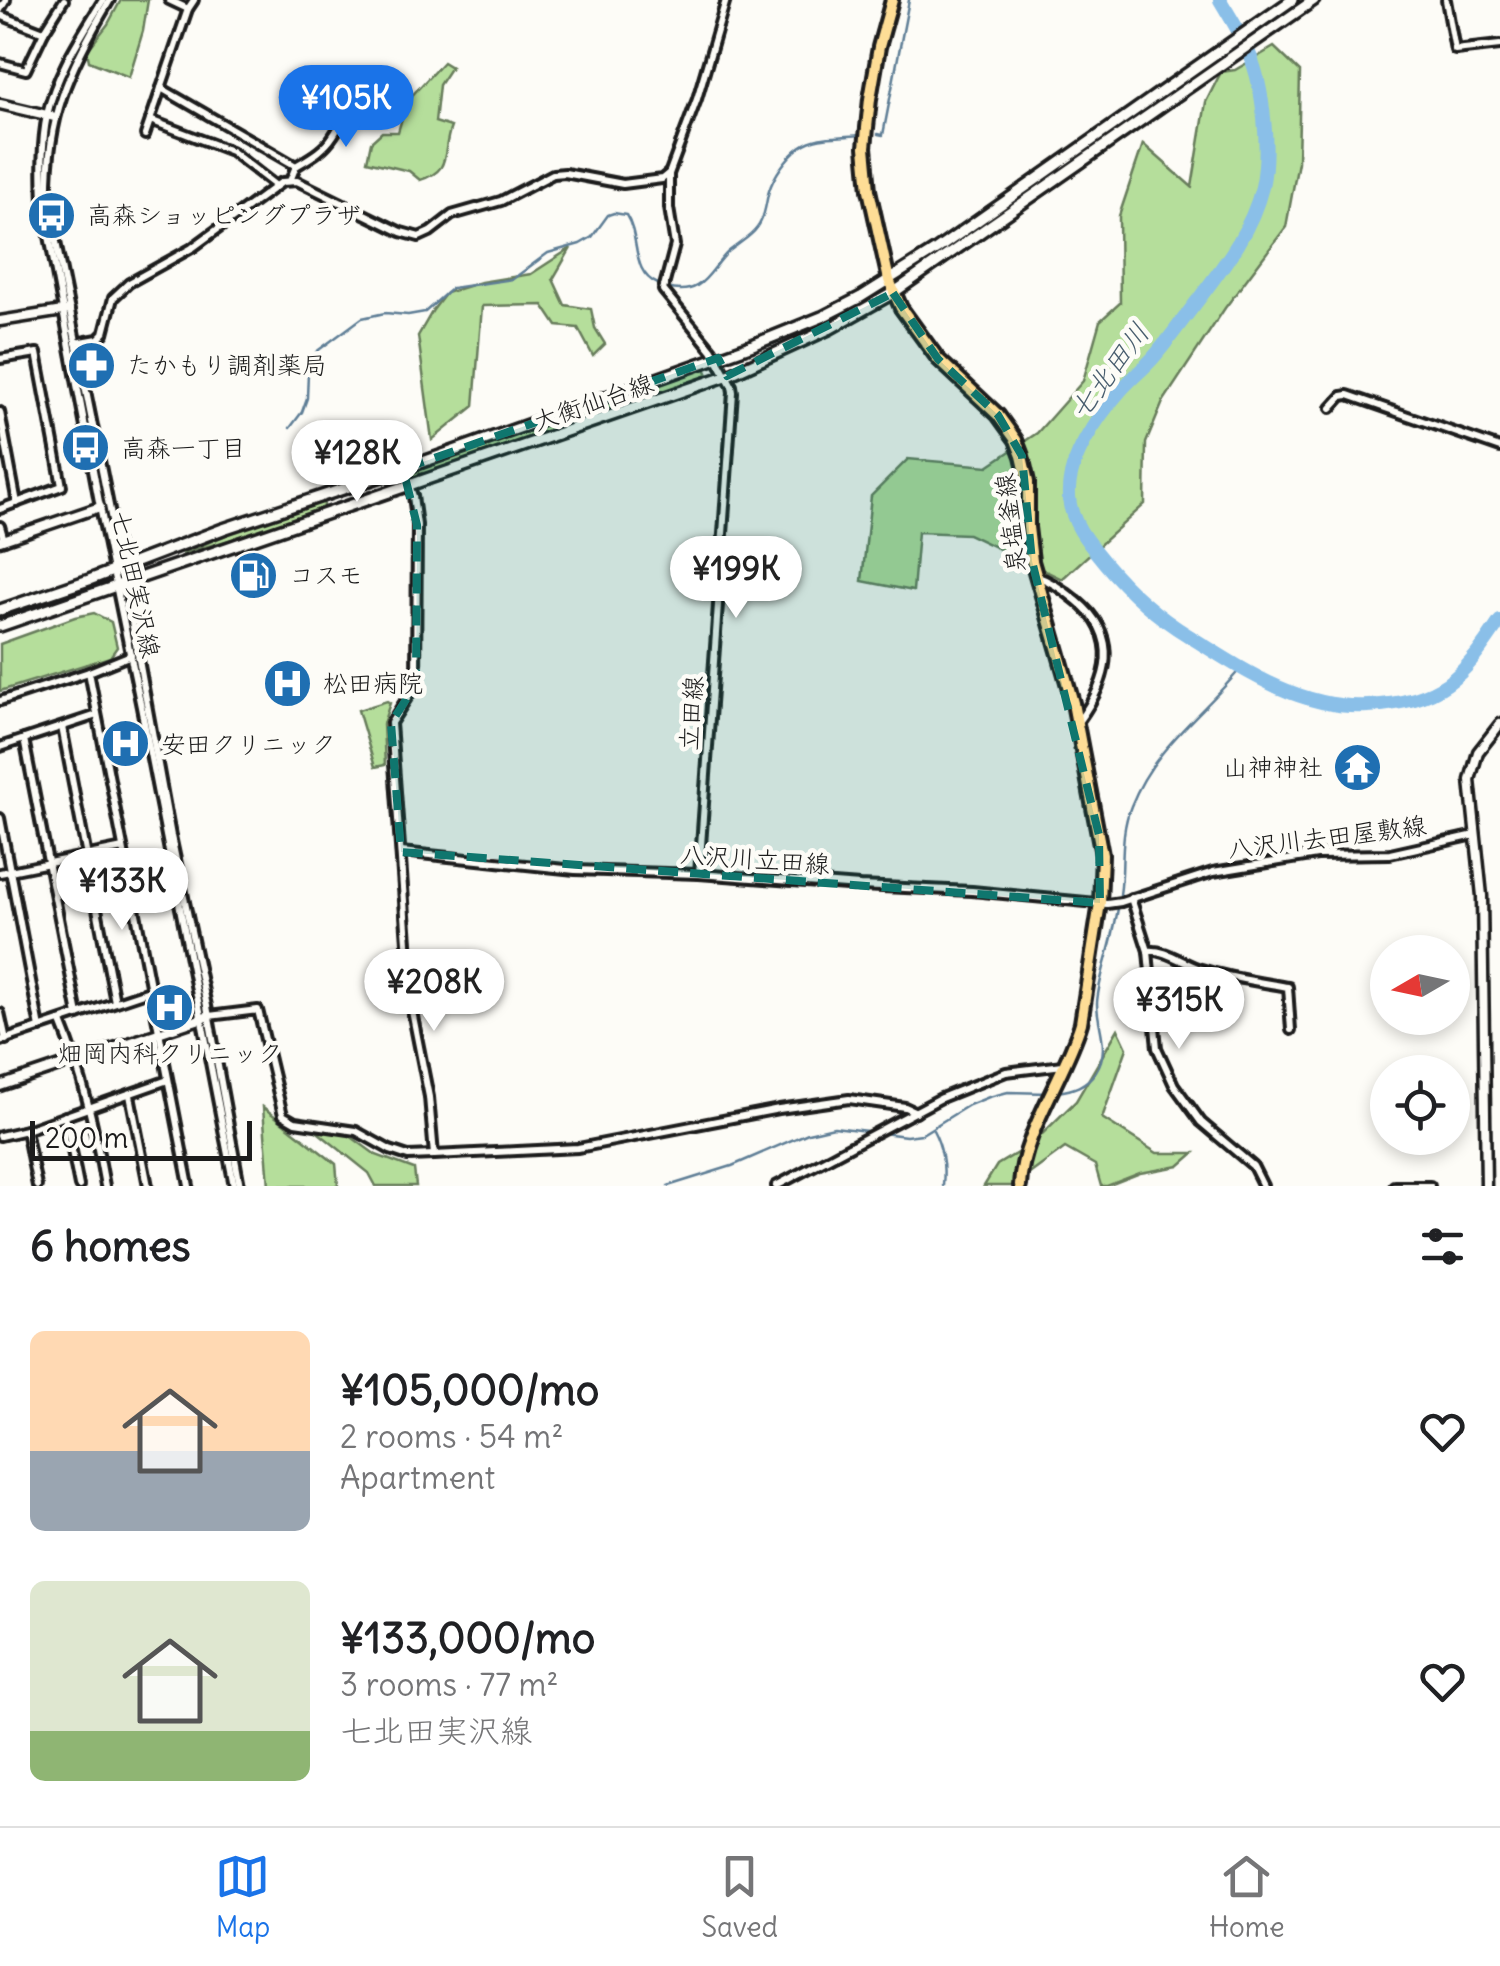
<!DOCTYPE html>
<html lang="en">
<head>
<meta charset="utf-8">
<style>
	:root { --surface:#fff; --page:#f2f2f2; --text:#202124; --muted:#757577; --line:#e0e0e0; --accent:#1a73e8 }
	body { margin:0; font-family:Delius,"Klee One",sans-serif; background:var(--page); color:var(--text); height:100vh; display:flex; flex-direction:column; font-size:38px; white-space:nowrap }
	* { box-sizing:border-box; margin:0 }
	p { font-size:32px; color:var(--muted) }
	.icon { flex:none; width:55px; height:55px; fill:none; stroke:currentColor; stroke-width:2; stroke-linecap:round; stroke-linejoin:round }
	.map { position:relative; height:1186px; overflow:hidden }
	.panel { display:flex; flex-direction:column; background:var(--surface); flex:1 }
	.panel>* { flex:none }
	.needle { width:65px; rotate:261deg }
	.fabs { position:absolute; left:1370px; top:935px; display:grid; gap:20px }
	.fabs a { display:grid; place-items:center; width:100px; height:100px; border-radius:50%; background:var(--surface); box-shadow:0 5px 15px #0003; font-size:50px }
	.scale { position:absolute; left:30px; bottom:25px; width:222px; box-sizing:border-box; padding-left:10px; border:5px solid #1c1c1c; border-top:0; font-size:28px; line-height:35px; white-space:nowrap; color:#1c1c1c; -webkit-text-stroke:8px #fdfcf7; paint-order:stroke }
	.price { position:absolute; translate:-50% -85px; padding:0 22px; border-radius:35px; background:#fff; color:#222; font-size:32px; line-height:65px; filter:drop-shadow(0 2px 5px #0008) }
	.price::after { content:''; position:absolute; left:50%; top:60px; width:30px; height:22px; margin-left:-15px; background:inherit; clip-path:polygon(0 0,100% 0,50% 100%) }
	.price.active { background:var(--accent); color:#fff }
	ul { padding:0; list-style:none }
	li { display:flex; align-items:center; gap:30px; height:250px; padding:0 30px }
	li span { display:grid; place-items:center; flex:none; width:280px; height:200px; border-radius:15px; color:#555 }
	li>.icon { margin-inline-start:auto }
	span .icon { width:120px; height:120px; fill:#fffc; stroke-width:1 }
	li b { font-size:42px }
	h2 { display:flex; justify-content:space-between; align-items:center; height:120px; padding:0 30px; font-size:42px }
	.dock { display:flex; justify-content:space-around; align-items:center; height:140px; border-top:2px solid var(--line); background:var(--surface); font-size:28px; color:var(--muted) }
	.dock a { display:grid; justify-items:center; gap:5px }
	.dock .active { color:var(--accent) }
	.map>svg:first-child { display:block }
	.green { fill:#b5de9b; stroke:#687d5c; stroke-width:2.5 }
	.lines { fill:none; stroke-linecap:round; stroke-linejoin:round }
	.stream { stroke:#5e7e96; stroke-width:2.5 }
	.river { stroke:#8abfe8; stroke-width:14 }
	.minor-casing { stroke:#1c1c1c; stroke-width:14 }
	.tertiary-casing { stroke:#1c1c1c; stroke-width:15 }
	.secondary-casing { stroke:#1c1c1c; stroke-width:16 }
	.primary-casing { stroke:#1c1c1c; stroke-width:18 }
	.minor { stroke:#fdfcf7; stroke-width:6 }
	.tertiary { stroke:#fdfcf7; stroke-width:8 }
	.secondary { stroke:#fdfcf7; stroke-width:9 }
	.primary { stroke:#fedd96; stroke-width:10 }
	.marked { fill:#0f766e; fill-opacity:0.2; stroke:#0f766e; stroke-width:8; stroke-dasharray:20 12; stroke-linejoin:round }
	.labels { text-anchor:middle; stroke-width:9; stroke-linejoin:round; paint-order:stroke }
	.poi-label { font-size:25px; fill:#1c1c1c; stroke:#fdfcf7; text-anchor:start }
	.street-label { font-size:25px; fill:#1c1c1c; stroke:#fdfcf7 }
	.water-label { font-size:28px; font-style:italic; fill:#485d6e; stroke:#fdfcf7 }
</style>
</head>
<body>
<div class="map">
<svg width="1500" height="1186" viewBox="0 0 1500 1186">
	<rect width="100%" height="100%" fill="#fdfcf7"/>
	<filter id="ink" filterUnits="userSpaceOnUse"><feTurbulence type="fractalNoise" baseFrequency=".01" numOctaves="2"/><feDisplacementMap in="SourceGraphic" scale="20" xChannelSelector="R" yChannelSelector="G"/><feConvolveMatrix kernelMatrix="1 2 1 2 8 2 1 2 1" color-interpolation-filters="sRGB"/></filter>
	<g filter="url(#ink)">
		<g class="green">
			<path d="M121,0H148L143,31L129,77L89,61L87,51L108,24Z"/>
			<path d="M1274,47L1300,72L1298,162L1286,227L1225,308L1163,402L1146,443L1145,504L1062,579L968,534L918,532L913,591L862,581L871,496L908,459L988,466L1037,433L1083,381L1100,321L1120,303L1119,216L1143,144L1192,187L1206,102L1221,72L1235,70Z"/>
			<path d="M443,62L451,67L439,85L435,122L451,127C441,153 453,170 420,180L409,171L367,161L371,142L382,132H398L407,101Z"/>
			<path d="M571,248L553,279L565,305L591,309L595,328L605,344L593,356L578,328L557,326L543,305L482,306L474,406L432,440L418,336L433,310L446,293L481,282L531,274Z"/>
			<path d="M705,368L709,377L412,480L409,471Z"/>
			<path d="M323,501L325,510L308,517L181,554L240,529Z"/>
			<path d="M94,613L111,622L117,647L110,657L0,691V644L75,617Z"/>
			<path d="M387,701L390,703L383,724L385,765L375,767L358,710Z"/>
			<path d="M1118,1029L1127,1048L1102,1118L1157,1153H1194L1179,1166L1140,1173L1107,1186H1101L1095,1165L1065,1148L1013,1186H984L997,1165L1032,1144L1076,1101Z"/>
			<path d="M263,1107L336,1164L338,1186H269Z"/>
			<path d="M309,1125L346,1133L376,1155L414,1169L416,1186H376L369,1173Z"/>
		</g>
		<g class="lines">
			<g class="stream">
				<path d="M878,134L883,135L909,0"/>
				<path d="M667,288C703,298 709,270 728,252C740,242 755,235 761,221C766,211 766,200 769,191C774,175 787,157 800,147C818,134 838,138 859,135"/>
				<path d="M290,428L302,412L307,398L308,372L316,352L362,318L385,313L408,315L425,312L452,288L513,279L548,253L580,244L592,237L608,215L614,213L626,215C641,238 630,272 658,284"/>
				<path d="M1057,1092C1073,1090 1086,1086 1096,1071C1111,1048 1097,1027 1097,1003C1098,982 1110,950 1114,928C1118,911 1121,892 1122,874C1123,851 1122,828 1131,806C1154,747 1202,715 1241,668"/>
				<path d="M933,1130C942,1147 945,1167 943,1186"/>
				<path d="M883,1133L906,1136L922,1134L969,1105L989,1097L1008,1092L1049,1093"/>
				<path d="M668,1186L732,1166L808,1133L834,1127L875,1132"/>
			</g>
			<path class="river" d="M1220,0C1230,17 1242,35 1249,53C1264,88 1270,150 1262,187C1251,232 1222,268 1195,304C1181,322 1168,341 1153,358C1143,369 1131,379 1121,390C1098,416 1067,460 1069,496C1070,522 1089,544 1104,562C1129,592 1156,616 1189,636C1243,670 1302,710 1368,706C1442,701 1461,680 1500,621"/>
			<defs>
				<g id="minor">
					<path d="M103,0C81,36 56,73 47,115C41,144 42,175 43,204L100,507L141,707L234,1186"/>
					<path d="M110,0C68,70 46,119 48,202L129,605L171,836L207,1006L240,1186"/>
					<path d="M169,0L188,9"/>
					<path d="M1446,0L1455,50L1500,45"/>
					<path d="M0,10L6,0"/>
					<path d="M0,15L44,32"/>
					<path d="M0,63L26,70L44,32L64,0"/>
					<path d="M161,88L296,166"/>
					<path d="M150,120L231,151L276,186"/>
					<path d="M145,135L188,9L194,0"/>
					<path d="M290,181L296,166C311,157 324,150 333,136C346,117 345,106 365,91"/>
					<path d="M76,343L98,339L104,333L113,298L129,283L192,248L282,182L297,181L401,232L419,237L430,232L452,215L501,201L553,174L565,173L623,184L662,179L668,174"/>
					<path d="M0,359L37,353L62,486L0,509"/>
					<path d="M1331,408L1342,396L1348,395L1500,448"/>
					<path d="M0,412L17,503"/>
					<path d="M403,469L413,496L417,525L416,684L391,723L412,1011L429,1097L434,1155L578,1148L779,1109L849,1099L905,1107L916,1112"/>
					<path d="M0,526L4,540"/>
					<path d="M1036,576C1051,581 1065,591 1077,601C1121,637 1109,680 1078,722"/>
					<path d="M89,672L189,1186"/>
					<path d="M0,701L89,672L131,655"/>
					<path d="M62,727L115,1002"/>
					<path d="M24,739L78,1015"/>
					<path d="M0,747L97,715"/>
					<path d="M0,818L40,1028"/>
					<path d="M401,852L575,870L699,874L860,886L972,891L1107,904L1121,902L1213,872L1317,855L1390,854L1475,835"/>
					<path d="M0,873L123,848"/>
					<path d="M699,874L733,392L732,386L712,350L663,290L675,245L669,208V174L697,99L726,0"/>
					<path d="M1131,898L1148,951L1157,1048L1174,1085L1201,1122L1253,1166L1263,1186"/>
					<path d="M1148,951C1167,949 1183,964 1201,969C1229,978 1259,982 1288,987L1291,1030"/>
					<path d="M0,1013L6,1040"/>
					<path d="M209,1016L258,1010L283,1115L295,1122L356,1131L390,1150L408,1156L434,1155"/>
					<path d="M61,1022C83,1075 95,1129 105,1186"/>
					<path d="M0,1041L152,990"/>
					<path d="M130,1095L148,1186"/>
					<path d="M65,1116L79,1186"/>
					<path d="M26,1130L37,1186"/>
					<path d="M0,1136L26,1130L168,1080"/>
					<path d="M776,1186L941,1098L1006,1072L1063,1065"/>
					<path d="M1394,1186H1430"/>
				</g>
				<g id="tertiary">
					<path d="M0,104L55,117"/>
					<path d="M0,321L69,310"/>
					<path d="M0,541L100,507"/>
					<path d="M0,1086L209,1016"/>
					<path d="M1486,1186L1482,896L1470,780L1478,752L1500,724"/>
				</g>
				<g id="secondary">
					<path d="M0,610L89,580L223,529L403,469L750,346L822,317L861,297L936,250L1292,0"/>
					<path d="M0,626L726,376L829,329L893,293L1314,0"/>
				</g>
				<path id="primary" d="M892,0L879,47L870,99L865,147L869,190L889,280L901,308L938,359L998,415L1016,440L1022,456L1028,482V527L1032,561L1073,703L1102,855L1100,903L1081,1023C1066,1074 1022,1134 1020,1186"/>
			</defs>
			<use href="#minor" class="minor-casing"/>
			<use href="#tertiary" class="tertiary-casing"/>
			<use href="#secondary" class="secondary-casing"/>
			<use href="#primary" class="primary-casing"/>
			<use href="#minor" class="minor"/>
			<use href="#tertiary" class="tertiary"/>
			<use href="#secondary" class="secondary"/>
			<use href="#primary" class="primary"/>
		</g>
	</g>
	<path class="marked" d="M893,293L938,359L998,415L1022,456L1032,561L1099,835L1100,903L401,852L391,723L416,684L417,525L403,469L718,358L727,376Z"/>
	<defs>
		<symbol id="bus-disc" viewBox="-11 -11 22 22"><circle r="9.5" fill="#1f6fb2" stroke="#fdfcf7"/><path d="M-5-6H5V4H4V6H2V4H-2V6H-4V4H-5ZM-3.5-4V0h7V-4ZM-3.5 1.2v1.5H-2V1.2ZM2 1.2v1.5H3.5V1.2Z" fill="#fff"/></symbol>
		<symbol id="pharmacy-disc" viewBox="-11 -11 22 22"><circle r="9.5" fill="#1f6fb2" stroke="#fdfcf7"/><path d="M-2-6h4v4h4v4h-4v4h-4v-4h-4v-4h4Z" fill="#fff"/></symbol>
		<symbol id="fuel-disc" viewBox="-11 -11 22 22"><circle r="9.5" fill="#1f6fb2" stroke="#fdfcf7"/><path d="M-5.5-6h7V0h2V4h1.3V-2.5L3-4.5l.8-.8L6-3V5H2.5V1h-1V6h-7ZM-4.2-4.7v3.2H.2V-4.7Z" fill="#fff"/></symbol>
		<symbol id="hospital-disc" viewBox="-11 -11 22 22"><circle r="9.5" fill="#1f6fb2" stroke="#fdfcf7"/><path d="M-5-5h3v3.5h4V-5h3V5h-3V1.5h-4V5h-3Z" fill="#fff"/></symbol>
		<symbol id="temple-disc" viewBox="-11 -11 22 22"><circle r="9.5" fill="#1f6fb2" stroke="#fdfcf7"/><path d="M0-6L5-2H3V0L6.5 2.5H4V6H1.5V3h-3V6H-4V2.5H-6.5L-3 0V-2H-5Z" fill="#fff"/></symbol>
	</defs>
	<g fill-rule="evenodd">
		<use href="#bus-disc" x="24" y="188" width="55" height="55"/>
		<use href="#pharmacy-disc" x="64" y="338" width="55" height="55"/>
		<use href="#bus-disc" x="58" y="420" width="55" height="55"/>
		<use href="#fuel-disc" x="226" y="548" width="55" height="55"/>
		<use href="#hospital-disc" x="260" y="656" width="55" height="55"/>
		<use href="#hospital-disc" x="98" y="716" width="55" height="55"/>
		<use href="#temple-disc" x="1330" y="740" width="55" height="55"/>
		<use href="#hospital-disc" x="142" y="980" width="55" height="55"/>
	</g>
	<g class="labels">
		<g class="poi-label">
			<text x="87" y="224">高森ショッピングプラザ</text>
			<text x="127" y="374">たかもり調剤薬局</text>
			<text x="121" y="457">高森一丁目</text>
			<text x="289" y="584">コスモ</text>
			<text x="323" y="692">松田病院</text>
			<text x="161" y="753">安田クリニック</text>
			<text x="1323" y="776" text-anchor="end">山神神社</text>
			<text x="170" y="1062" text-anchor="middle">畑岡内科クリニック</text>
		</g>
		<g class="street-label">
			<text transform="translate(593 402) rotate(-19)" y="9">大衡仙台線</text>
			<text transform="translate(1010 523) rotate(-97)" y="9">泉塩釜線</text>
			<text transform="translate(136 584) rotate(78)" y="9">七北田実沢線</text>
			<text transform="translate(691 713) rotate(-86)" y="9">立田線</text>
			<text transform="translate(1327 837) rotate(-7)" y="9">八沢川去田屋敷線</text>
			<text transform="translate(755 859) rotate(4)" y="9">八沢川立田線</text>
		</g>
		<g class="water-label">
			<text transform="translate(1109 371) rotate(-53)" y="10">七北田川</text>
		</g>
	</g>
</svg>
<div class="fabs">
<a><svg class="needle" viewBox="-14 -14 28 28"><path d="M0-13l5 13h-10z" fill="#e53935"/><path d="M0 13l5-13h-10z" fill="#757577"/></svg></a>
<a><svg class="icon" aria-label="locate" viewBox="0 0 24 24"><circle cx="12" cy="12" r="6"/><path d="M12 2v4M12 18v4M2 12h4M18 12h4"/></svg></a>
</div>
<div class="scale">200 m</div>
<b class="price active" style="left:346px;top:150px">¥105K</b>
<b class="price" style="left:357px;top:505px">¥128K</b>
<b class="price" style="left:736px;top:621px">¥199K</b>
<b class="price" style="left:122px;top:933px">¥133K</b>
<b class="price" style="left:434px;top:1034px">¥208K</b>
<b class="price" style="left:1179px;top:1052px">¥315K</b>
</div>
<section class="panel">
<h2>6 homes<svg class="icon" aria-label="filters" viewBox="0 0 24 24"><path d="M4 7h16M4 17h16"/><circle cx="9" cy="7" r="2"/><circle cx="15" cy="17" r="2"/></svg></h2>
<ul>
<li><span style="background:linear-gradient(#ffd9b3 60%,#9aa5b1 0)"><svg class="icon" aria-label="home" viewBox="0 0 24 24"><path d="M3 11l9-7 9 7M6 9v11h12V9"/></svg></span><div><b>¥105,000/mo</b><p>2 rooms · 54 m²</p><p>Apartment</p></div><svg class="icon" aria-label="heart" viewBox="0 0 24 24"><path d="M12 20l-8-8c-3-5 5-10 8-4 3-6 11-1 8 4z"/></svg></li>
<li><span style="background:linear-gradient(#dfe7d0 75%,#8fb573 0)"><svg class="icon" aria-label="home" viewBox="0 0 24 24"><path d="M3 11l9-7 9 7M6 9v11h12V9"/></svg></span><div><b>¥133,000/mo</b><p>3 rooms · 77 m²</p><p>七北田実沢線</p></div><svg class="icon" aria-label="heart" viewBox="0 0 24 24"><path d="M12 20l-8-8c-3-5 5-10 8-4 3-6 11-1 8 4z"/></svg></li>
</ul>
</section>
<nav class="dock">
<a class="active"><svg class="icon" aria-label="map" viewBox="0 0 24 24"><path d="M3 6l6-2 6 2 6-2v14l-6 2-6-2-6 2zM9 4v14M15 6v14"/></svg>Map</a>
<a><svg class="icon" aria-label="saved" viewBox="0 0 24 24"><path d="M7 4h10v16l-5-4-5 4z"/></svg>Saved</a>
<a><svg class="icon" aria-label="home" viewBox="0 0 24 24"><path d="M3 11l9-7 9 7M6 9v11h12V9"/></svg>Home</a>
</nav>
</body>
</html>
